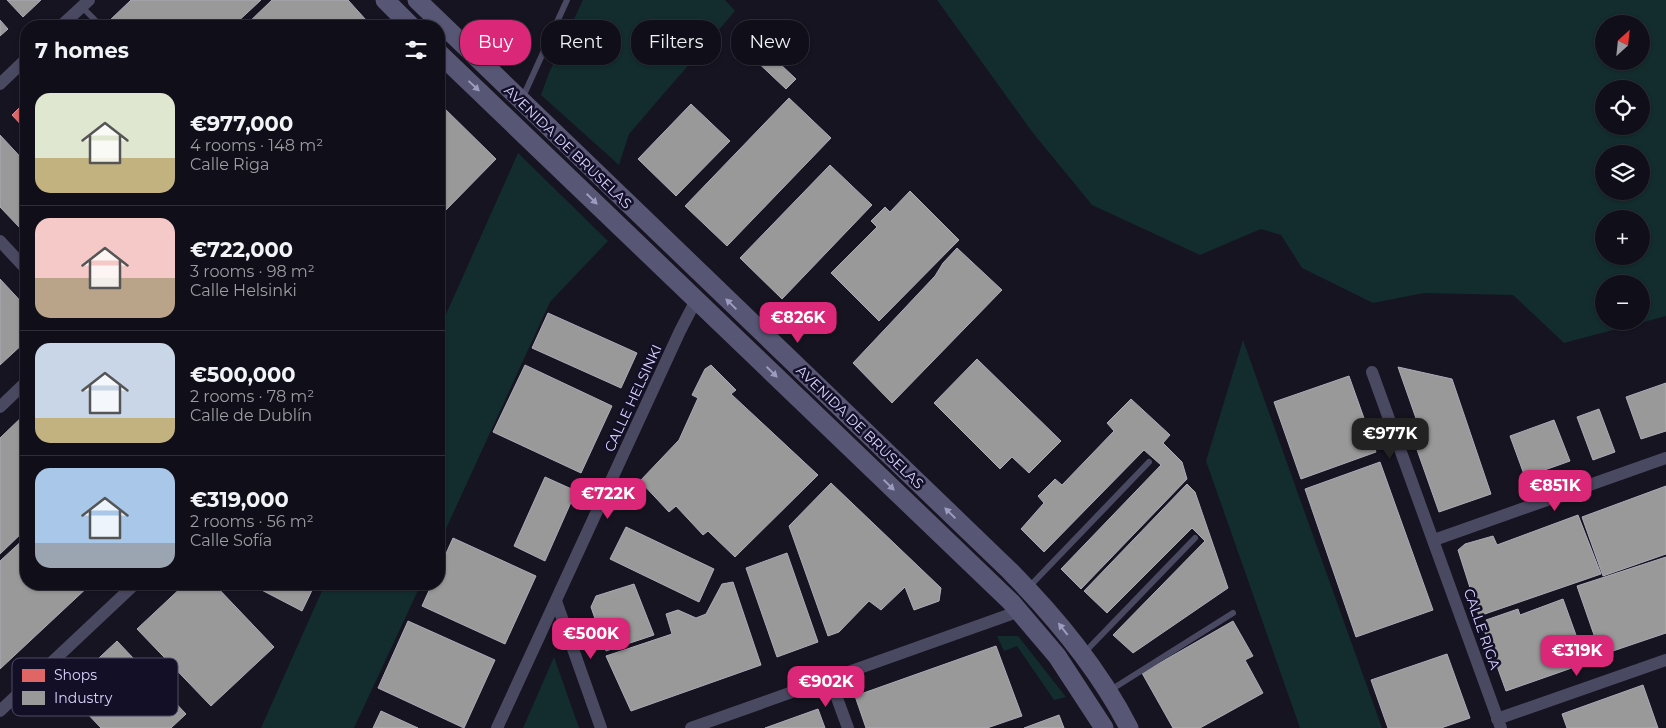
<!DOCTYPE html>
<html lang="en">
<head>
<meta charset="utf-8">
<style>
	:root { --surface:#100f19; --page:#1e1d26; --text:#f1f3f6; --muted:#9c9ca2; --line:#302f38; --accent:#db2777 }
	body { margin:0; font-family:Montserrat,sans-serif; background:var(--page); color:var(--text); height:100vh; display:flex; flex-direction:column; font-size:19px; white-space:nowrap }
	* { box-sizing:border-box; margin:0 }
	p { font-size:16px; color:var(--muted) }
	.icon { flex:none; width:28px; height:28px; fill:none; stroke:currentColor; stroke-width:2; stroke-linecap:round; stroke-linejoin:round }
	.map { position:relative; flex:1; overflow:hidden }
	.sheet { position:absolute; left:20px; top:20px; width:425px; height:570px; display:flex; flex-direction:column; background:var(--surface); border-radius:20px; box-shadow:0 1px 4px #0004,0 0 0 1px var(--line) }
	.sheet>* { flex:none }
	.hud { position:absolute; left:460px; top:20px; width:475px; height:45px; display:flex; gap:10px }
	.needle { width:32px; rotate:27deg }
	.buttons { position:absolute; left:1595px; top:15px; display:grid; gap:10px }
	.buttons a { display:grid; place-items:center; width:55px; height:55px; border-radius:50%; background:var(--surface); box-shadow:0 1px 4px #0004,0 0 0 1px var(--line); font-size:25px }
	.price { position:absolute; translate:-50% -42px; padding:0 11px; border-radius:10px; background:var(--accent); color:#fff; font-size:16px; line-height:32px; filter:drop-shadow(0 1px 2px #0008) }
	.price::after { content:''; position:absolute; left:50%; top:30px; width:15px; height:11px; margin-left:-8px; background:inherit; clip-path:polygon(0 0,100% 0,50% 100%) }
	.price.selected { background:#222; color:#fff }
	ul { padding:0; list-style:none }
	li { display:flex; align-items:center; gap:15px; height:125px; padding:0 15px }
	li+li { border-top:1px solid var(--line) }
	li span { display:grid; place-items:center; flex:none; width:140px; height:100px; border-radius:15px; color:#555 }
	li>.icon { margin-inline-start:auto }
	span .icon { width:60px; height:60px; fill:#fffc; stroke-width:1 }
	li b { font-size:21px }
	h2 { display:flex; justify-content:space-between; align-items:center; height:60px; padding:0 15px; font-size:21px }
	.chip { padding:0 18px; border-radius:20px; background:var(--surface); box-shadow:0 1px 4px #0004,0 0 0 1px var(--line); font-size:18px; line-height:45px }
	.chip.selected { background:var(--accent); color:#fff }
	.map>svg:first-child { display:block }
	.green { fill:#132c2d; fill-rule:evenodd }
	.shops { fill:#e06666; stroke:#de8794 }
	.industry { fill:#999; stroke:#acabb8 }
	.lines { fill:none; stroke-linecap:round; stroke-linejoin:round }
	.service { stroke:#4a4962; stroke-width:6 }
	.minor { stroke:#4a4962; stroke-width:12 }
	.secondary { stroke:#575674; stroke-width:19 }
	.oneway { fill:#9e9bc0 }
	.labels { text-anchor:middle; stroke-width:5; stroke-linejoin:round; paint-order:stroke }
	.street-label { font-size:14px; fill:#d9d4ff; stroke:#130f26 }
	.key { fill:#130f26; stroke:#4e4a67; stroke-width:1 }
	.key-label { font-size:14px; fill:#d9d4ff }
</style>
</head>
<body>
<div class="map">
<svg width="1666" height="728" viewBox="0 0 1666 728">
	<rect width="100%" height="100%" fill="#161421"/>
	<g class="green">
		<path d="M583,0H725L735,11L629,134L619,165L541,95L549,73Z"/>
		<path d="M937,0H1666V316L1564,343L1513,295L1424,293L1373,303L1302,268L1281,235L1261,229L1200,255L1092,205L1033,133ZM1604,24H1641V61H1604ZM1604,89H1641V126H1604ZM1604,154H1641V191H1604ZM1604,219H1641V256H1604ZM1604,284H1641V321H1604Z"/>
		<path d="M518,153L608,241L550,302L439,544V330Z"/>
		<path d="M1243,340L1382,728H1300L1206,461Z"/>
		<path d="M325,584H421L354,728H261Z"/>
		<path d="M997,636H1018L1066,697L1054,700L1017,646L1004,651Z"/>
		<path d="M554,657L579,728H523Z"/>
	</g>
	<path class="shops" d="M26,101V130L12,115Z"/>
	<g class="industry">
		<path d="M7,0H41L23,17Z"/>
		<path d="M131,0H261L233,26H113L108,22Z"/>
		<path d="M272,0H348L366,20L359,26H245Z"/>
		<path d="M0,20L8,29L0,36Z"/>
		<path d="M744,30L796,79L786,89L734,40Z"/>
		<path d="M789,98L831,138L727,246L685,206Z"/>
		<path d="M439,103L496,159L443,213L439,209Z"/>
		<path d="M691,104L730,141L676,196L638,159Z"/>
		<path d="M0,135L26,163V222L20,228L0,207Z"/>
		<path d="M830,165L872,205L782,299L740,258Z"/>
		<path d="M910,191L959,240L879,321L831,273L877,227L871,221L885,207L890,212Z"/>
		<path d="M957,248L1002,290L892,403L853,363L935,276L943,263Z"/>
		<path d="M0,279L26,307V341L0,365Z"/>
		<path d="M548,313L637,353L621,388L532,348Z"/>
		<path d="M977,359L1061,441L1029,473L1012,457L1000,469L934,403Z"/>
		<path d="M525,365L612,406L581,473L493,432Z"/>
		<path d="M711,365L736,390L731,394L818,475L735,557L708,531L703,535L676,506L669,512L640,481L679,440L698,398L692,395L705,369Z"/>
		<path d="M1398,367L1452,379L1491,494L1439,512L1409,427L1418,424Z"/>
		<path d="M1349,376L1376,452L1301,479L1274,402Z"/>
		<path d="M1666,383V431L1641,439L1626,397Z"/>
		<path d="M1131,399L1170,435L1163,443L1182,462L1187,479L1081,589L1061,569L1161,465L1144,450L1044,552L1021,529L1044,503L1038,496L1055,479L1062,485L1114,431L1107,423Z"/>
		<path d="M1599,409L1615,452L1593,460L1577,417Z"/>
		<path d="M26,413V529L0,554V438Z"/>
		<path d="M1554,420L1570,461L1525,477L1510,436Z"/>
		<path d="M1380,462L1433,610L1356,637L1305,489Z"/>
		<path d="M545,477L576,491L545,561L514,546Z"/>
		<path d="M831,483L941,588L939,601L914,610L905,587L881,610L869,601L839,632L828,636L789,526Z"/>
		<path d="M1187,484L1195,492L1228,588L1133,653L1113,635L1205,541L1192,528L1107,613L1084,591Z"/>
		<path d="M1666,486V554L1603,576L1582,517Z"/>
		<path d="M1578,515L1601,574L1479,616L1458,550L1465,544L1493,536L1497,545Z"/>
		<path d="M626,527L714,569L699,602L610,559Z"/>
		<path d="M26,537V584H91L0,669V561Z"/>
		<path d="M453,538L536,576L505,644L422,606L432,584H439V569Z"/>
		<path d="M787,553L818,642L777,657L746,568Z"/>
		<path d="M1666,557V633L1601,655L1577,586Z"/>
		<path d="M733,582L761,665L631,711L606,656L672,634L666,614L678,610L696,618L706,614L722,584Z"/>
		<path d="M185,584H214L274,647L211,706L137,629Z"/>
		<path d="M250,584H315L302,611Z"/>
		<path d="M634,584L654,635L606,651L591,607L596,596Z"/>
		<path d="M1563,599L1586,663L1506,691L1483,627L1488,625L1486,620L1518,609L1520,615Z"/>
		<path d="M408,621L495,660L464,728L378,688Z"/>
		<path d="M1233,621L1253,656L1245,660L1263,693L1200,728H1173L1142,673Z"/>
		<path d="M117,641L186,714L171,728H101L65,690Z"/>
		<path d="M996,646L1022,716L987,728H866L855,696Z"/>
		<path d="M1447,654L1470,718L1441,728H1388L1371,680Z"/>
		<path d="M1643,685L1658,728H1567L1562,714Z"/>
		<path d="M818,709L825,728H765Z"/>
		<path d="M381,711L418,728H373Z"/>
		<path d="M1059,715L1064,728H1024Z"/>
	</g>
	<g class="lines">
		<g class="service">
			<path d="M82,7L101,26"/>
			<path d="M522,99L567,0"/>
			<path d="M1029,587L1149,462"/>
			<path d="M1085,652L1195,538"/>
			<path d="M1109,691L1233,613"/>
		</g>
		<g class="minor">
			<path d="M61,26L89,0"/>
			<path d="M0,84L26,59"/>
			<path d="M0,241L26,269"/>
			<path d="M1372,372L1501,728"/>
			<path d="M0,407L26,382"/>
			<path d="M1434,540L1666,458"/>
			<path d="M556,601L601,728"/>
			<path d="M830,679L848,728"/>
			<path d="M0,711L135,584"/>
			<path d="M1497,719L1666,660"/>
			<path d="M497,728L680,331L696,300"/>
			<path d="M691,728L1020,611"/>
		</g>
		<g class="secondary">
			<path d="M385,0L411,26"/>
			<path d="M417,0L1010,571C1056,618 1099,669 1129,728"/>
			<path d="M439,53L1011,602L1057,656L1104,728"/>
		</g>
	</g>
	<defs><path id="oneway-solid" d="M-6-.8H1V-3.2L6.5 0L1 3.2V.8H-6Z" transform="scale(1.25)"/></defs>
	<g class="oneway">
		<use href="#oneway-solid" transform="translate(474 86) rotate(43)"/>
		<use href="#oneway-solid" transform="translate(592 199) rotate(44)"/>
		<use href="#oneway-solid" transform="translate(731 304) rotate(-136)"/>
		<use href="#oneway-solid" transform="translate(772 372) rotate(44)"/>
		<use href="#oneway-solid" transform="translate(889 485) rotate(44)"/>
		<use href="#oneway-solid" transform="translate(950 513) rotate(-136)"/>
		<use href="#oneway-solid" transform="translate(1063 629) rotate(-128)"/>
	</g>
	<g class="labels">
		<g class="street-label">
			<text transform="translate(568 147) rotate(44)" y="5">AVENIDA DE BRUSELAS</text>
			<text transform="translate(633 398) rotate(-65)" y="5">CALLE HELSINKI</text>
			<text transform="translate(860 427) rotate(44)" y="5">AVENIDA DE BRUSELAS</text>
			<text transform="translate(1482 629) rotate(71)" y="5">CALLE RIGA</text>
		</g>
	</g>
	<rect x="12" y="658" width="166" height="58" rx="8" class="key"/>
	<rect x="22" y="669" width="23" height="13" fill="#e06666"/>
	<rect x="22" y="691" width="23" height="14" fill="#999"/>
	<g class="key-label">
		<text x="54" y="680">Shops</text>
		<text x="54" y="703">Industry</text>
	</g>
</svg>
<div class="buttons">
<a><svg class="needle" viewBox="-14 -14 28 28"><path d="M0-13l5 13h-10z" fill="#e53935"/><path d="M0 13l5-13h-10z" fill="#9c9ca2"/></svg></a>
<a><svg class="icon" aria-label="locate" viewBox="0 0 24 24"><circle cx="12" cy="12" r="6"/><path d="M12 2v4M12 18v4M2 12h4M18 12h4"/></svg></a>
<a><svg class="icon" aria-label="layers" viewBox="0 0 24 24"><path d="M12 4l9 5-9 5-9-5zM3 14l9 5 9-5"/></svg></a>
<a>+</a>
<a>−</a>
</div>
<b class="price" style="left:798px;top:344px">€826K</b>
<b class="price selected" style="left:1390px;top:460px">€977K</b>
<b class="price" style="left:1555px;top:512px">€851K</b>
<b class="price" style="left:608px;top:520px">€722K</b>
<b class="price" style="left:591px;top:660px">€500K</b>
<b class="price" style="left:1577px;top:677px">€319K</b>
<b class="price" style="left:826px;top:708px">€902K</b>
<div class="hud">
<a class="chip selected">Buy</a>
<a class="chip">Rent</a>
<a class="chip">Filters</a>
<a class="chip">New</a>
</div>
<section class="sheet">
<h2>7 homes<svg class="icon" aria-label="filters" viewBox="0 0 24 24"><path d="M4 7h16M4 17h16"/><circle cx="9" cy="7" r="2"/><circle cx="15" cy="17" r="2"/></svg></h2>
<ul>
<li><span style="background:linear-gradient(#dfe7d0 65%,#c2b280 0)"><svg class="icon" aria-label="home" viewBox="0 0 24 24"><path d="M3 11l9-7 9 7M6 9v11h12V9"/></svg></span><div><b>€977,000</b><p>4 rooms · 148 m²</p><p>Calle Riga</p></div></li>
<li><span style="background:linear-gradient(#f6c9c9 60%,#b9a48a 0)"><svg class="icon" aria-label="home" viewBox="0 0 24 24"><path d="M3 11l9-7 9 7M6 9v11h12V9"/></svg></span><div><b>€722,000</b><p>3 rooms · 98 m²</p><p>Calle Helsinki</p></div></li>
<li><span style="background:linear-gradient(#c9d6e8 75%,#c2b280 0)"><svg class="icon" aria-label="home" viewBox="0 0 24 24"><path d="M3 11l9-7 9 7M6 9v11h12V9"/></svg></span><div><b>€500,000</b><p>2 rooms · 78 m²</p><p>Calle de Dublín</p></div></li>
<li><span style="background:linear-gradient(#a9c7e8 75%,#9aa5b1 0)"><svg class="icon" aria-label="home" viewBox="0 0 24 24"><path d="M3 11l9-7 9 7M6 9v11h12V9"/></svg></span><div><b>€319,000</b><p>2 rooms · 56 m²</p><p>Calle Sofía</p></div></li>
</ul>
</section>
</div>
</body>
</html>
